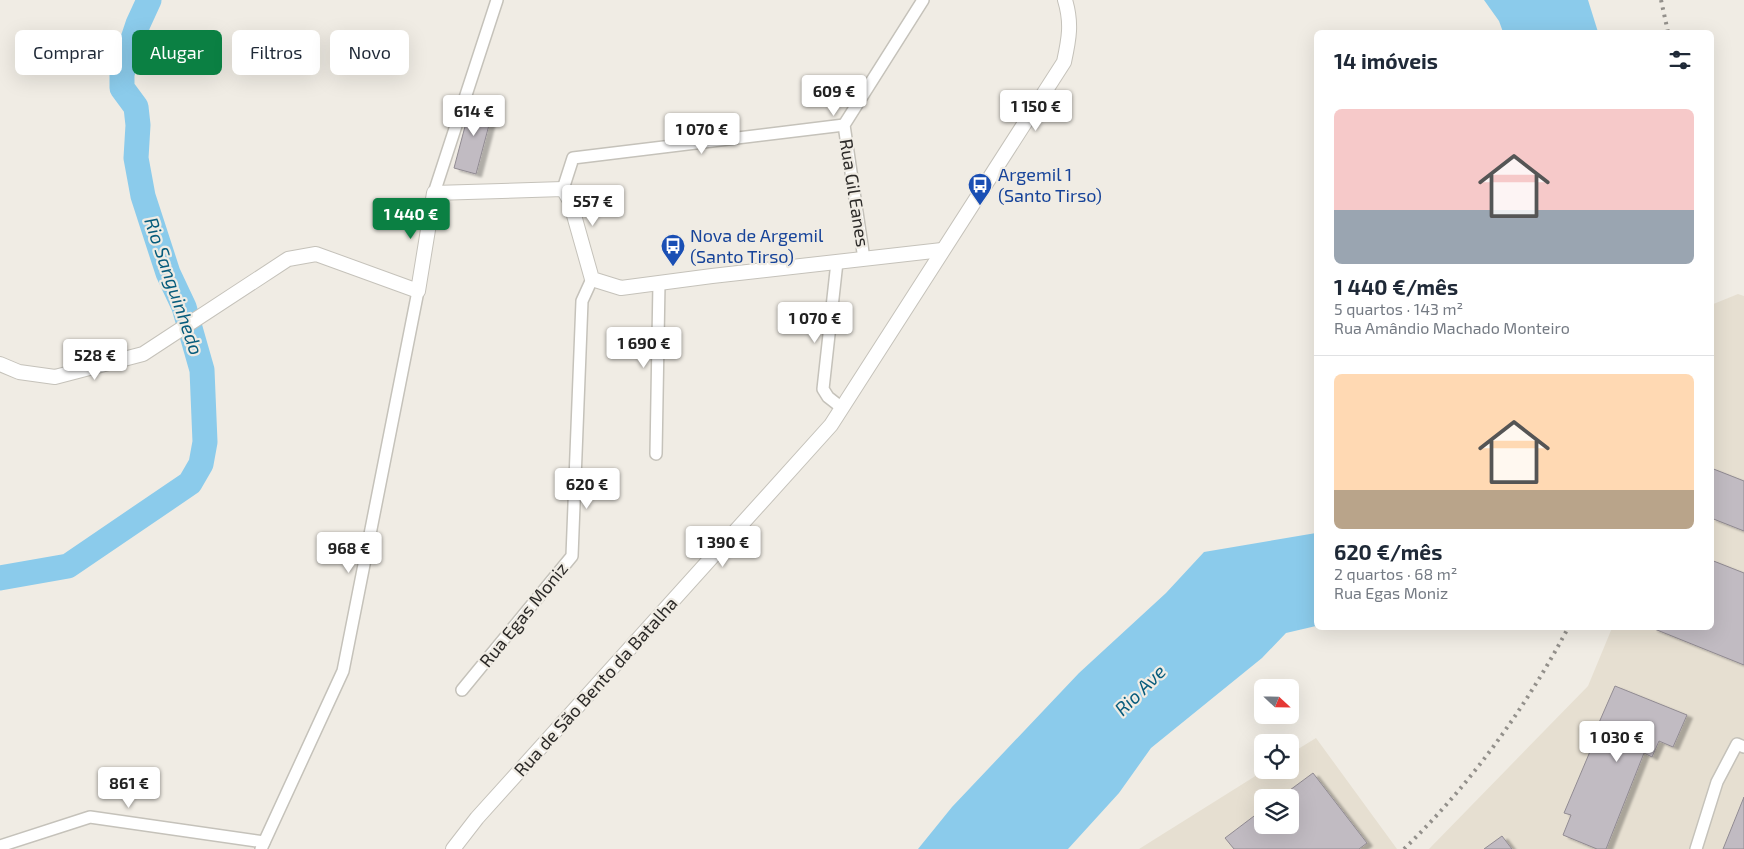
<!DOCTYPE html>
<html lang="pt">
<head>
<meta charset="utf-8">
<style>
	:root { --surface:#fff; --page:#f2f2f3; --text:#1f2937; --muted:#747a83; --line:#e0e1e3; --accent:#0b8043 }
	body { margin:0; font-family:"Exo 2",sans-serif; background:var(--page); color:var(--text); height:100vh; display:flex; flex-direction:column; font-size:19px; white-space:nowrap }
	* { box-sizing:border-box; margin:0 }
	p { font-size:16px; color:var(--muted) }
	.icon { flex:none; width:28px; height:28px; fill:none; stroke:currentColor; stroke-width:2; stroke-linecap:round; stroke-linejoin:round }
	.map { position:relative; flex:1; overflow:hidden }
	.side { position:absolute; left:1314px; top:30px; width:400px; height:600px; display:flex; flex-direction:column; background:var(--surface); border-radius:8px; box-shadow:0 5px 20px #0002 }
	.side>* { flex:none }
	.banner { position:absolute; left:15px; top:30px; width:475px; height:45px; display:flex; gap:10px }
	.needle { width:32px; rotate:112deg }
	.controls { position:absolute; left:1254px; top:679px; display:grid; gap:10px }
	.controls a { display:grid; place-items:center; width:45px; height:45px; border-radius:8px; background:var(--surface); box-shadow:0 5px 20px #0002; font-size:25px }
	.price { position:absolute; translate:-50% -42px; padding:0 11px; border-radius:5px; background:#fff; color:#222; font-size:16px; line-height:32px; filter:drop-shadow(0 1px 2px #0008) }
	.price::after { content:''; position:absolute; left:50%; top:30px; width:15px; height:11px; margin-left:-8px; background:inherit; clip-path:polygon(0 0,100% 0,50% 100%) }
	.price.on { background:var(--accent); color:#fff }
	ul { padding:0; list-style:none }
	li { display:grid; align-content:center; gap:10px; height:265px; padding:0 20px }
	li+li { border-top:1px solid var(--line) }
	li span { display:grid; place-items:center; height:155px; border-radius:8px; color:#555 }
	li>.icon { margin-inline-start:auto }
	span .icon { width:90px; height:90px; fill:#fffc; stroke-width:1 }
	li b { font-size:21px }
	h2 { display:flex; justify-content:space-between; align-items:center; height:60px; padding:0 20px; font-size:21px }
	.tag { padding:0 18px; border-radius:8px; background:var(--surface); box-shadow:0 5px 20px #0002; font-size:18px; line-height:45px }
	.tag.on { background:var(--accent); color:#fff }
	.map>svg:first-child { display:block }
	.built { fill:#e6dfd1; fill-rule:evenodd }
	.water { fill:#8bcbeb }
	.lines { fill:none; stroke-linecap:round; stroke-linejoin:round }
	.river { stroke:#8bcbeb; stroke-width:25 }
	.building { fill:#c1bbc2; stroke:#918b92; filter:url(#shadow) }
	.minor-casing { stroke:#c5c2ba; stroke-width:14 }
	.tertiary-casing { stroke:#c5c2ba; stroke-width:16 }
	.minor { stroke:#fff; stroke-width:11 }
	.tertiary { stroke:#fff; stroke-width:14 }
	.rail { stroke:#93908b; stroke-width:4; stroke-dasharray:2.5 5; stroke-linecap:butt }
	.labels { text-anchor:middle; stroke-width:4.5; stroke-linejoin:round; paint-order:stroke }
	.transit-label { font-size:18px; fill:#164399; stroke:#f0ece4; text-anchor:start }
	.street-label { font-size:18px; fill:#2c2a28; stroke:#f0ece4 }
	.water-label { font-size:19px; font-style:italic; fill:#075c7c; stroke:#f0ece4 }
</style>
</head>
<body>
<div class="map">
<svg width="1744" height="849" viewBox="0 0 1744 849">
	<defs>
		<filter id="shadow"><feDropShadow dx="5.5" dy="3" stdDeviation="1" flood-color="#0004"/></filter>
	</defs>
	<rect width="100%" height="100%" fill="#f0ece4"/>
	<g class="built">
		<path d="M1738,294L1744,296V849H1429L1588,686L1612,628H1711V305Z"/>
		<path d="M1316,738L1397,849H1139L1265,770H1290V754ZM1262,798H1290V825H1262Z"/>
	</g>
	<g class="water">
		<path d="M1484,0H1588L1598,32H1503L1499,21Z"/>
		<path d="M1316,533V626L1286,633L1262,658L1151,748L1119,793L1068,849H918L952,807L1079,673L1166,593L1204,552Z"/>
	</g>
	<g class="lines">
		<path class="river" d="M0,578L68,566L190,483L201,464L205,442L202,370L184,307L168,273L143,196L136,158L138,125L136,107L122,88V74L126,60L138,24L149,0"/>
	</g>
	<g class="building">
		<path d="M472,100L494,106L476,174L454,168Z"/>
		<path d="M1711,468L1744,481V531L1711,518Z"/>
		<path d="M1711,560L1744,573V665L1652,628H1711Z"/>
		<path d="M1615,686L1687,715L1673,747L1659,741L1652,757L1644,753L1606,849H1597L1563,835L1571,815L1564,813L1597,735L1594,734Z"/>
		<path d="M1313,773L1367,843L1359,849H1234L1225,838L1262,810V825H1290V790Z"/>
		<path d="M1744,797V849H1723Z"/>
		<path d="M1502,836L1512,849H1484Z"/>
	</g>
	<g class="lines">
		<defs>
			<g id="minor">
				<path d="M563,189L573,158L844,125"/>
				<path d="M434,193L497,0"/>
				<path d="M864,259L844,125L923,0"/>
				<path d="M837,262L823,389L828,397L842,408"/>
				<path d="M656,454L659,283"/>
				<path d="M462,690L572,556L582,301L592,279"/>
				<path d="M0,846L90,817L264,842"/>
				<path d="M261,849L343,671L418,291"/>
				<path d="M1696,849L1717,782L1737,744L1744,747"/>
			</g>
			<g id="tertiary">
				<path d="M0,364L19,372L55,377L143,354L288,259L316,254L418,291L434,193L563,189L570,201L592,279L621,288L712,276L942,250"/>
				<path d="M453,849L477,818L831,425L1064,62C1069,39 1072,23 1065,0"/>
			</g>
		</defs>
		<use href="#minor" class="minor-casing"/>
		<use href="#tertiary" class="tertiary-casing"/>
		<use href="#minor" class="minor"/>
		<use href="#tertiary" class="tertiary"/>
		<g class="rail">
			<path d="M1661,0L1668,32"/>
			<path d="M1404,849C1470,785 1525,709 1568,628"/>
		</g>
	</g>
	<defs>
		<symbol id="bus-pin" viewBox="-11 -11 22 30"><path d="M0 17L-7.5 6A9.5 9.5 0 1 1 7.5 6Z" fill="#1a4fb4" stroke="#f0ece4"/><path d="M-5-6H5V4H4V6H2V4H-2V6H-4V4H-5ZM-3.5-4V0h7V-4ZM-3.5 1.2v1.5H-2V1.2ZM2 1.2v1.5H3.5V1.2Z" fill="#fff"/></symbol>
	</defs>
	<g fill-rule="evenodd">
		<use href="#bus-pin" x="966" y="171" width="28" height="38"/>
		<use href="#bus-pin" x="659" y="232" width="28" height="38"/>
	</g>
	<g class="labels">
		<g class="transit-label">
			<text x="998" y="181">Argemil 1<tspan x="998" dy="21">(Santo Tirso)</tspan></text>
			<text x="690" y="242">Nova de Argemil<tspan x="690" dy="21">(Santo Tirso)</tspan></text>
		</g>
		<g class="street-label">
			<text transform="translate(854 193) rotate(81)" y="6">Rua Gil Eanes</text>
			<text transform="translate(524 615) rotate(-51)" y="6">Rua Egas Moniz</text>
			<text transform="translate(596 687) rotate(-48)" y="6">Rua de São Bento da Batalha</text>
		</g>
		<g class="water-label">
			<text transform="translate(174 286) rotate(71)" y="7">Rio Sanguinhedo</text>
			<text transform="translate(1140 690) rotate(-45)" y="7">Rio Ave</text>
		</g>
	</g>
</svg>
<div class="controls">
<a><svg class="needle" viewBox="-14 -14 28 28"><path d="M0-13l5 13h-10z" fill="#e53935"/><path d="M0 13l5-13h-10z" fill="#747a83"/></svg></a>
<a><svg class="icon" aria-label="locate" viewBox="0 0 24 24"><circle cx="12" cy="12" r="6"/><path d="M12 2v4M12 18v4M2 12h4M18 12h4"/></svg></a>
<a><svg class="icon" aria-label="layers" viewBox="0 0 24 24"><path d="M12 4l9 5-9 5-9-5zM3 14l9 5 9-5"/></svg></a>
</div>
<b class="price" style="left:834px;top:117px">609 €</b>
<b class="price" style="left:1036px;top:132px">1 150 €</b>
<b class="price" style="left:474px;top:137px">614 €</b>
<b class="price" style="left:702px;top:155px">1 070 €</b>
<b class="price" style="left:593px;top:227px">557 €</b>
<b class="price on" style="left:411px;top:240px">1 440 €</b>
<b class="price" style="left:815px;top:344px">1 070 €</b>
<b class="price" style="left:644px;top:369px">1 690 €</b>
<b class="price" style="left:95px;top:381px">528 €</b>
<b class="price" style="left:587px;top:510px">620 €</b>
<b class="price" style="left:723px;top:568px">1 390 €</b>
<b class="price" style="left:349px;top:574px">968 €</b>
<b class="price" style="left:1617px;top:763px">1 030 €</b>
<b class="price" style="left:129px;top:809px">861 €</b>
<div class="banner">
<a class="tag">Comprar</a>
<a class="tag on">Alugar</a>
<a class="tag">Filtros</a>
<a class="tag">Novo</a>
</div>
<section class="side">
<h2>14 imóveis<svg class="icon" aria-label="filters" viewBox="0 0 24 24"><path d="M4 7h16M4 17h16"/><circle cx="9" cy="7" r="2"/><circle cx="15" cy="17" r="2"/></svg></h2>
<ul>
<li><span style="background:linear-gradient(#f6c9c9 65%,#9aa5b1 0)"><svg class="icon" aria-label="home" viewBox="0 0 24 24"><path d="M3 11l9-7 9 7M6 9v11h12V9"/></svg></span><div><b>1 440 €/mês</b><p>5 quartos · 143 m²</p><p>Rua Amândio Machado Monteiro</p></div></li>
<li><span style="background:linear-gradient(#ffd9b3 75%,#b9a48a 0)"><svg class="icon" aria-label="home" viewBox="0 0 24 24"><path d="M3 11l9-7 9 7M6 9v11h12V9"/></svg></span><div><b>620 €/mês</b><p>2 quartos · 68 m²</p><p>Rua Egas Moniz</p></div></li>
</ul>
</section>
</div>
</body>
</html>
